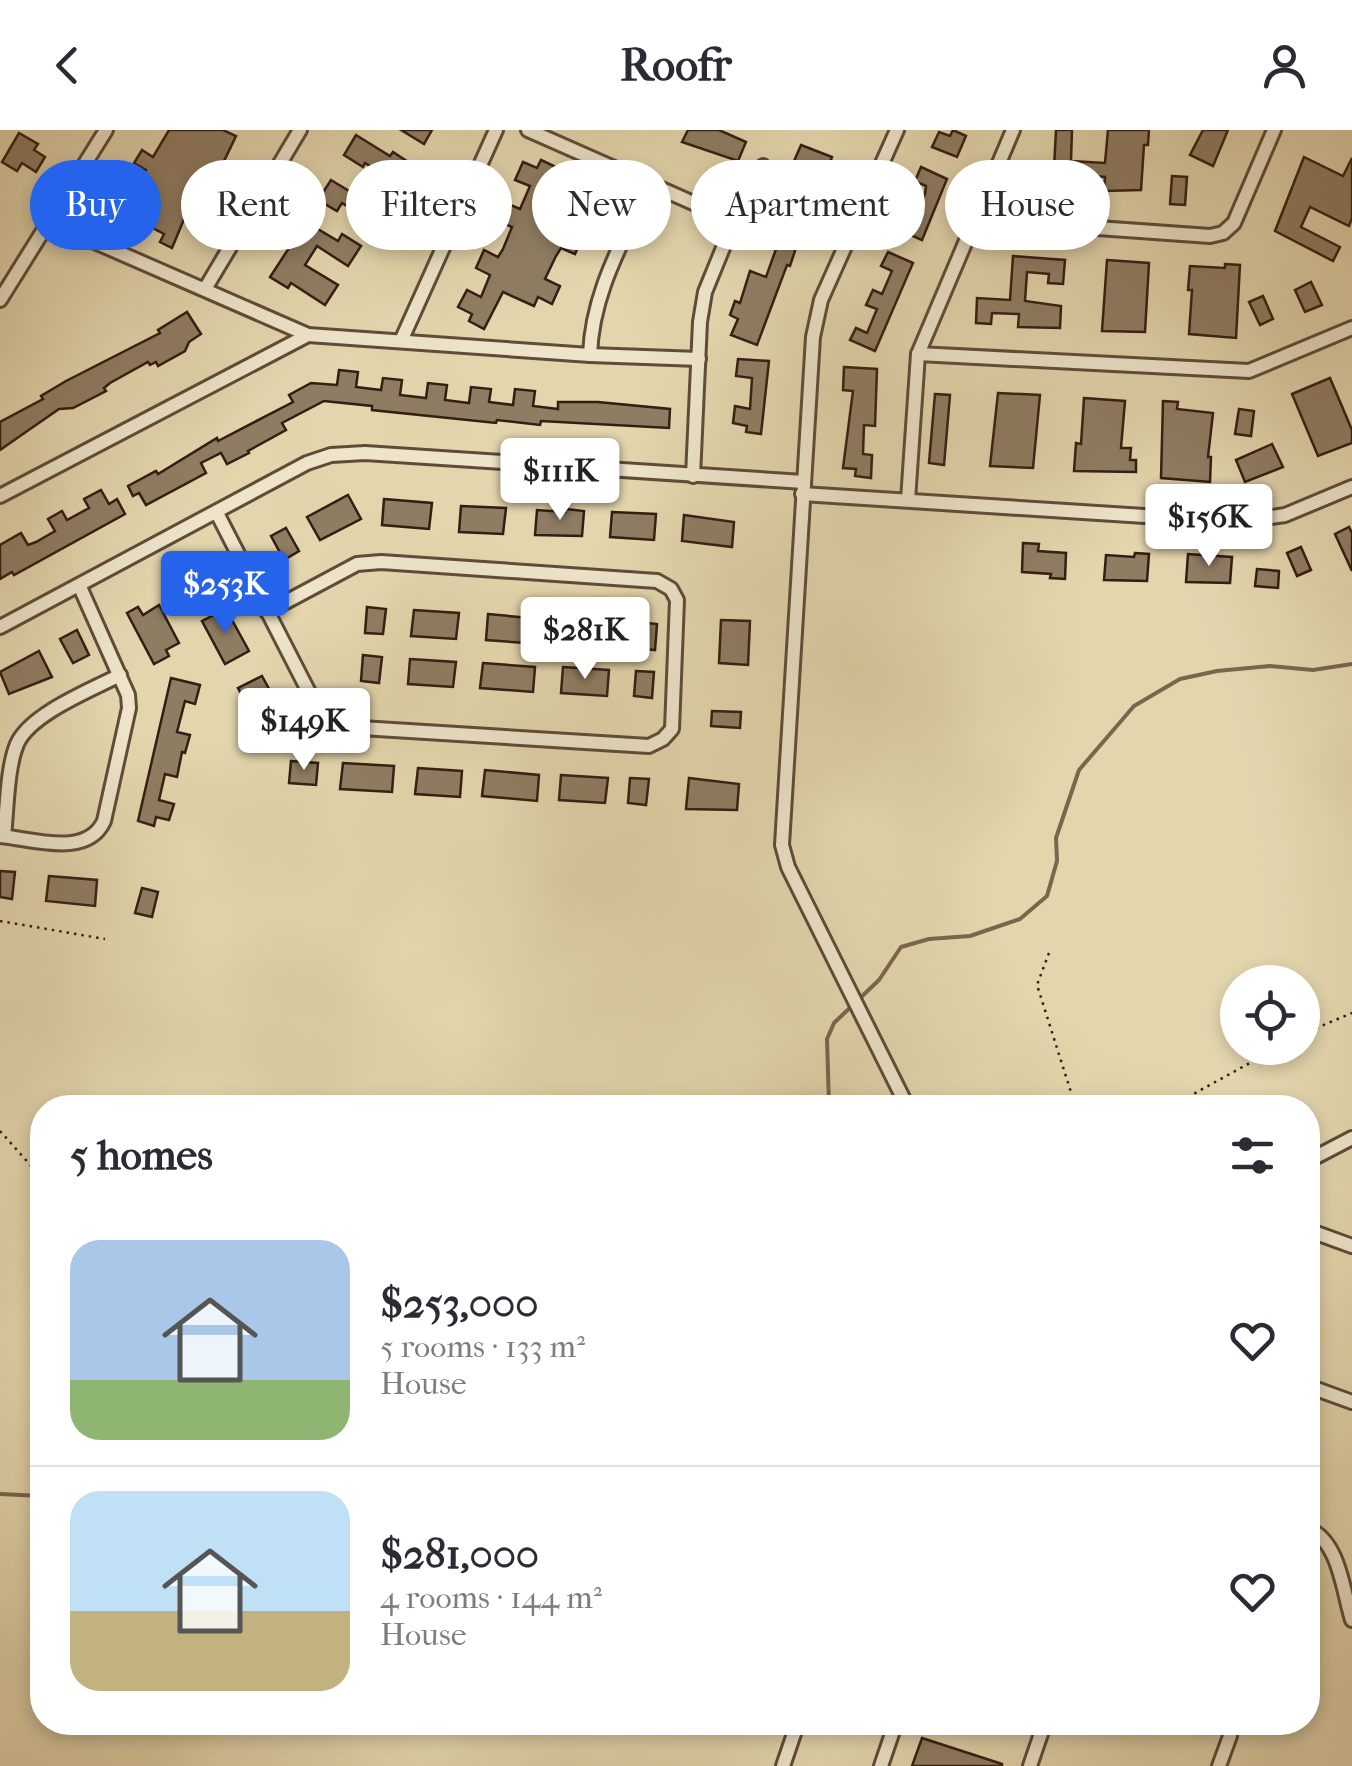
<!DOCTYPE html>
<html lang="en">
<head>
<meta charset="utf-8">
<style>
	:root { --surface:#fff; --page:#f2f2f3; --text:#2b2b33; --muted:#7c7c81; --line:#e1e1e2; --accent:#2563eb }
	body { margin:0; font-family:"IM FELL French Canon",serif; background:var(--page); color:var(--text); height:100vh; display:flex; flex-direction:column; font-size:38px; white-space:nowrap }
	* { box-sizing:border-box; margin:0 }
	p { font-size:32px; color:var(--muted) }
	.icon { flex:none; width:55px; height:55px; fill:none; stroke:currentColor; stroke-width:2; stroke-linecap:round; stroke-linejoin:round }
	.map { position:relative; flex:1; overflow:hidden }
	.sheet { position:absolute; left:30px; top:965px; width:1290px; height:640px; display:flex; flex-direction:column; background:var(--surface); border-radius:40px; box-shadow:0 5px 15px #0003 }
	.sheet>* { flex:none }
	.top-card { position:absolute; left:30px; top:30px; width:1292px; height:90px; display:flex; gap:20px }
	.tools { position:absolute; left:1220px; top:835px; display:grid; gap:20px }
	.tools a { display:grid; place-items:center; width:100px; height:100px; border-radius:50%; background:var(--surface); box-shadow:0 5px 15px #0003; font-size:50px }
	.price { position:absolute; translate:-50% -85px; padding:0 22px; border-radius:10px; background:#fff; color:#222; font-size:32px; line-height:65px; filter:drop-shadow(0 2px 5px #0008) }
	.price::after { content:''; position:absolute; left:50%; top:60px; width:30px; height:22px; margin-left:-15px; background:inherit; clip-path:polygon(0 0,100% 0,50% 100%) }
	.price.current { background:var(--accent); color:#fff }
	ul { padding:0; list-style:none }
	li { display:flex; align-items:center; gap:30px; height:250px; padding:0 40px }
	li+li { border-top:2px solid var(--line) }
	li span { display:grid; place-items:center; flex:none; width:280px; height:200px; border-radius:30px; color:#555 }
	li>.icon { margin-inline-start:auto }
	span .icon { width:120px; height:120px; fill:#fffc; stroke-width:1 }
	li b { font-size:42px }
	h2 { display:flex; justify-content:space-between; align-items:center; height:120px; padding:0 40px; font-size:42px }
	.chip { padding:0 35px; border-radius:45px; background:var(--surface); box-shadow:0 5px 15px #0003; font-size:35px; line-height:90px }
	.chip.current { background:var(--accent); color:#fff }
	header { display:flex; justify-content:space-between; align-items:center; height:130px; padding:0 40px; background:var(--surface); font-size:45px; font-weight:800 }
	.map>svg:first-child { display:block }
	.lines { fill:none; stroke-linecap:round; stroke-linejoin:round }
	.stream { stroke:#7a664f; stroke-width:4 }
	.building { fill:#8f7d63; stroke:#341d12; stroke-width:2.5 }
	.street-casing { stroke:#604b39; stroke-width:18 }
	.path { stroke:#341d12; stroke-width:2.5; stroke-dasharray:2.5 5; stroke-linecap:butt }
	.street { stroke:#ede4ca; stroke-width:12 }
</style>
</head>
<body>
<header><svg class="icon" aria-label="back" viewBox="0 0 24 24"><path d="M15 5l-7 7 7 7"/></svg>Roofr<svg class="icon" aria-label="person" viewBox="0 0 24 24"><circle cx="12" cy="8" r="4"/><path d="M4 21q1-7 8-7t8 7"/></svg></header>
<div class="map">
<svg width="1352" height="1636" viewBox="0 0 1352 1636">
	<rect width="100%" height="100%" fill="#e3d6ad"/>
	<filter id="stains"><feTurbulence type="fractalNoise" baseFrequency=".002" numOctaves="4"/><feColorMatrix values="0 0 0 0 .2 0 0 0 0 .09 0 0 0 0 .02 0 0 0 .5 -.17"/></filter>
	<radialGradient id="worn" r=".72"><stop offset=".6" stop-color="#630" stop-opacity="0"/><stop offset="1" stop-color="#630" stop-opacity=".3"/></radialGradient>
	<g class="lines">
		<g class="stream">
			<path d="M725,978L755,973L778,978"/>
			<path d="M826,978L829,975L827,909L834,893L879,850L901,817L929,809L970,806L1020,789L1047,766L1057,731L1056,708L1079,640L1134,576L1180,549L1217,541L1270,536L1313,540L1352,534"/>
			<path d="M0,1364L42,1366"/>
		</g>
	</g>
	<g class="building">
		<path d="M169,0H223L236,6L212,56L208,54L203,59L195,72L192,70L172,118L160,112L164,104L139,91L132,103L114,92L121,81L109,74L117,61L128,68L146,40L134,33L142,20L153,27Z"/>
		<path d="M401,0H432L424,14Z"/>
		<path d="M688,0H719L746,12L738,31L682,12Z"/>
		<path d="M953,0L966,6L957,27L932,17L939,2L950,6Z"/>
		<path d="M1056,0H1072L1071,31L1105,33L1108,0H1149L1148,15H1144L1141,60L1104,61L1105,47L1078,45L1077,63H1060V58L1053,57Z"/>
		<path d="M1203,0H1228L1213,36L1190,25Z"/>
		<path d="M19,3L38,14L34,20L45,27L36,42L22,33L17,41L2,32Z"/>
		<path d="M356,5L390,26L393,22L411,34L399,54L365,33L363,37L344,25Z"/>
		<path d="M801,15L832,27L826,43L811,38L809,45L791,38Z"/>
		<path d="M1304,27L1343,46L1352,28V88L1349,96L1310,77L1301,97L1340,117L1333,131L1275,101Z"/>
		<path d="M541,30L590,53L587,60L601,66L593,84L580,78L569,100L583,106L575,124L561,118L556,126L545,149L560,156L552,174L538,167L534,176L503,162L484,199L469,191L472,184L458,177L467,160L481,167L490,145L476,138L484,120L498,127L503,119L512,97L498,91L506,73L520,79L530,56L515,50L523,32L537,38Z"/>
		<path d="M921,37L947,49L922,110L897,99L903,84L914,89L925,64L926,56L915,51Z"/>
		<path d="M1172,46L1187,47L1185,75L1170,74Z"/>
		<path d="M331,50L364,70L369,63L387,74L375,94L342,73L337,81L318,70Z"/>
		<path d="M801,59L814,63L790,136L787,135L757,215L731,205L738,189L730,185L735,171L740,173L750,141L766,147L776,119L767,116L772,101L780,104L789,78L781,75L786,61L799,66Z"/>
		<path d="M306,92L338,111L342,104L361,116L348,136L317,116L305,135L338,155L325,175L291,153L288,158L270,147Z"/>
		<path d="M888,122L913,133L875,221L850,210L856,198L867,203L877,179L866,175L873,160L882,164L892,141L881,136Z"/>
		<path d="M1013,126L1065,130L1063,154L1048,153L1049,144L1027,142L1025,171L1061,176L1060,198L1018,197L1019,184L992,183L991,194L976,193L977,168L1010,170Z"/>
		<path d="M1107,130L1149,133L1145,202L1102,201Z"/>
		<path d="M1225,134L1240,135L1236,208L1189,204L1192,160H1188L1190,136L1225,138Z"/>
		<path d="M1311,152L1322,175L1305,182L1295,160Z"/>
		<path d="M1263,166L1273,189L1260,195L1249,172Z"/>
		<path d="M187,182L201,204L189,212L185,221L158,236L156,232L150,235L148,232L110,253L104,258L106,261L73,278L59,279L0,320V292L43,269L41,266L66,251L160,203L158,200Z"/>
		<path d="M738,229L769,231L761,304L746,302L747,296L733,293L735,276L750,279L752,248L736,246Z"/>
		<path d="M844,237L877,239L875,296L864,295L863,324L872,325L871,348L855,346L856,339L843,338L853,261L843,260Z"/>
		<path d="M339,240L358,242L356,257L381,260L383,248L402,250L400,265L426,268L428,253L447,255L445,270L469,273L471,257L491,259L489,272L513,275L515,259L535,261L533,276L558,279V272H598L670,279L669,298L541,291L540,295L497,290L496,293L372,280V276L324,271L282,293L286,300L248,321L249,323L227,334L221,323L201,333L206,343L146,375L139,363L133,366L128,356L156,341L158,344L217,308L218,311L293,272L289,265L311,253L337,255Z"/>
		<path d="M1330,248L1352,300V313L1318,326L1292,264Z"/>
		<path d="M998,263L1040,265L1033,338L990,336Z"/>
		<path d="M935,264L950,265L944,335L929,333Z"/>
		<path d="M1084,268L1125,271L1121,318H1131L1130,330H1136V342L1074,341L1076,313L1081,314Z"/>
		<path d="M1163,271L1178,272L1177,279L1213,283L1208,327H1211L1210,352L1161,348Z"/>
		<path d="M1239,279L1254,281L1251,306L1235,304Z"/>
		<path d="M1272,314L1283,337L1245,352L1236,330Z"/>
		<path d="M101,360L109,374L117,369L125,384L14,445L12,442L0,449V415L21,403L28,415L36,412L55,401L48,389L62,381L67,390L89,378L84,369Z"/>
		<path d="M348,365L361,389L320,410L307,387Z"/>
		<path d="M384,369L432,373L429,399L382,395Z"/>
		<path d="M461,376L506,378L503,404L459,402Z"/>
		<path d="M566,379L584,381L582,406L535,405L537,380L565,382Z"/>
		<path d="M612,382L656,384L654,410L610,407Z"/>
		<path d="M684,385L734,392L732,417L682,411Z"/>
		<path d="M1349,397L1352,403V441L1335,404Z"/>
		<path d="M286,398L299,421L284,430L271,406Z"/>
		<path d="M1023,413L1039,414L1038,421L1066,423L1065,449L1050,448L1051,444L1022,442Z"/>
		<path d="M1301,417L1311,440L1297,446L1287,423Z"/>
		<path d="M1135,423L1149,424L1147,451L1104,450L1106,425L1134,427Z"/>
		<path d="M1188,424L1232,427L1230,453L1186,452Z"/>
		<path d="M203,433L211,449L189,461L181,445Z"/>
		<path d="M1257,439L1279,441L1278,458L1255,456Z"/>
		<path d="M159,475L179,513L166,520L169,526L154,534L127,483L138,477L143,485Z"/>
		<path d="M367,477L386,479L383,504L365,503Z"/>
		<path d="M226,479L249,521L225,534L202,491Z"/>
		<path d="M414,480L459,483L456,509L411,506Z"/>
		<path d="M488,484L540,489L538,514L486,510Z"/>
		<path d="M565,489L612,491L609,517L562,515Z"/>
		<path d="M721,490L750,491L748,535L719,533Z"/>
		<path d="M639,492L657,494L655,520L636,518Z"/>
		<path d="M77,500L89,525L73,533L60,509Z"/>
		<path d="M39,521L52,547L9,564L0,542Z"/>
		<path d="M363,525L382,527L379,553L361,551Z"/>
		<path d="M410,529L456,532L453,557L408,554Z"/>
		<path d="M483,533L535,537L533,562L480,558Z"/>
		<path d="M563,537L609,540L607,566L561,563Z"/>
		<path d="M636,541L654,542L652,568L634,566Z"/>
		<path d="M262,546L285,588L261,601L238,558Z"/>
		<path d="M171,548L200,555L195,574L185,571L177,602L190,605L185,623L182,622L177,647L165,644L159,670L174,674L169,690L156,687L154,696L138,691Z"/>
		<path d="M712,581L741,582L740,598L711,596Z"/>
		<path d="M291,631L318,633L316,655L289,653Z"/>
		<path d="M343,633L394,636L392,662L340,659Z"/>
		<path d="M418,638L462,641L460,667L415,664Z"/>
		<path d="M485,640L539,645L537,671L482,666Z"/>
		<path d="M561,645L608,648L605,673L559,670Z"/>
		<path d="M630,648L649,649L646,675L628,673Z"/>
		<path d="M689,648L739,654L737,680L686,679Z"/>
		<path d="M0,741L15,742L12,769L0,767Z"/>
		<path d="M49,746L97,750L95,776L46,771Z"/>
		<path d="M142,758L158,762L152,787L135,783Z"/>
		<path d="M922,1608L1002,1634V1636H912Z"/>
	</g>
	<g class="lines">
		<defs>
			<g id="street">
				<path d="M528,0L734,91"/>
				<path d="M897,0L821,170L813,207L782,715L788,737L908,978"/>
				<path d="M972,89L1210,106L1223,103L1234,93L1274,0"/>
				<path d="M49,92L308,205L590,225L699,229"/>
				<path d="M205,159L300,0"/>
				<path d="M0,170L106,0"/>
				<path d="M401,211L496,0"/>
				<path d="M918,224L1249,241L1352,198"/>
				<path d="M590,225C592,162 624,110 649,53"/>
				<path d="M693,346L700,192L705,162L734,91L763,36"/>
				<path d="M802,364L1238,392L1285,385L1352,357"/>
				<path d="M0,366L308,205"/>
				<path d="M908,370L918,224L1013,0"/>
				<path d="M217,383L316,576L327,588L345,597L649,616L663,609L672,599L677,470L671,459L657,451L381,432L357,434L267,482"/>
				<path d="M0,497L307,333L331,325L365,323L804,352"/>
				<path d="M0,706C33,709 87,728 104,691L129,578L128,565L80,457"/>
				<path d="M4,706C7,679 7,638 17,614C30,584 91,560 120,545"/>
				<path d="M1308,1031L1352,1008"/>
				<path d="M1308,1100L1352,1116"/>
				<path d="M1308,1256L1352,1272"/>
				<path d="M1308,1399C1339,1410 1343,1461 1352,1490"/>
				<path d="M783,1636L798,1592"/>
				<path d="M881,1636L896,1592"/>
				<path d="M1030,1636L1045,1592"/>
				<path d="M1219,1636L1230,1606V1592"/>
			</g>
		</defs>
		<use href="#street" class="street-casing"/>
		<g class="path">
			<path d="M0,791L105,809"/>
			<path d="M1049,823L1037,855L1076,978"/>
			<path d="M1302,904L1352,883"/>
			<path d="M1168,978L1277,918"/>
			<path d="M0,1001L42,1048"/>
		</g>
		<use href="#street" class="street"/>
	</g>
	<rect width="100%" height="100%" filter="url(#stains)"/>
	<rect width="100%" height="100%" fill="url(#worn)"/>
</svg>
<div class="tools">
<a><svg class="icon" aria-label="locate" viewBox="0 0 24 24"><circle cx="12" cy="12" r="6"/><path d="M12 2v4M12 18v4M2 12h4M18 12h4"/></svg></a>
</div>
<b class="price" style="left:560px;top:393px">$111K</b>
<b class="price" style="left:1209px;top:439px">$156K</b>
<b class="price current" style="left:225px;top:506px">$253K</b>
<b class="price" style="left:585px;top:552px">$281K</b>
<b class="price" style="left:304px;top:643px">$149K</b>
<div class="top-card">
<a class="chip current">Buy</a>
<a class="chip">Rent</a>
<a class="chip">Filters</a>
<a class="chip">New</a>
<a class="chip">Apartment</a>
<a class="chip">House</a>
</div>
<section class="sheet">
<h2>5 homes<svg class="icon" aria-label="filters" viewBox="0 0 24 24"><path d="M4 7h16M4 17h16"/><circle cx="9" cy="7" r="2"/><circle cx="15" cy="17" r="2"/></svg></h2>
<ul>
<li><span style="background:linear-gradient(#a9c7e8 70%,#8fb573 0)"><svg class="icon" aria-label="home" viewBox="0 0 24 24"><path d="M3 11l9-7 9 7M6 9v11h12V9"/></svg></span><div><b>$253,000</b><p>5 rooms · 133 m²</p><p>House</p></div><svg class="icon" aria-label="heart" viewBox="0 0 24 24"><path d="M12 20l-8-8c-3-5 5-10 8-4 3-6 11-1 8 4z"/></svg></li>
<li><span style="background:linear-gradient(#bfe0f5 60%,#c2b280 0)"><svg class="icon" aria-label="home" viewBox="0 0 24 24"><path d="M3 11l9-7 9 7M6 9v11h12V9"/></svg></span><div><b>$281,000</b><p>4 rooms · 144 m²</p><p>House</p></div><svg class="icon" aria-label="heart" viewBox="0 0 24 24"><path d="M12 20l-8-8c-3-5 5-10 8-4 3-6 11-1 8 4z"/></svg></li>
</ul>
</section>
</div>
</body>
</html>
